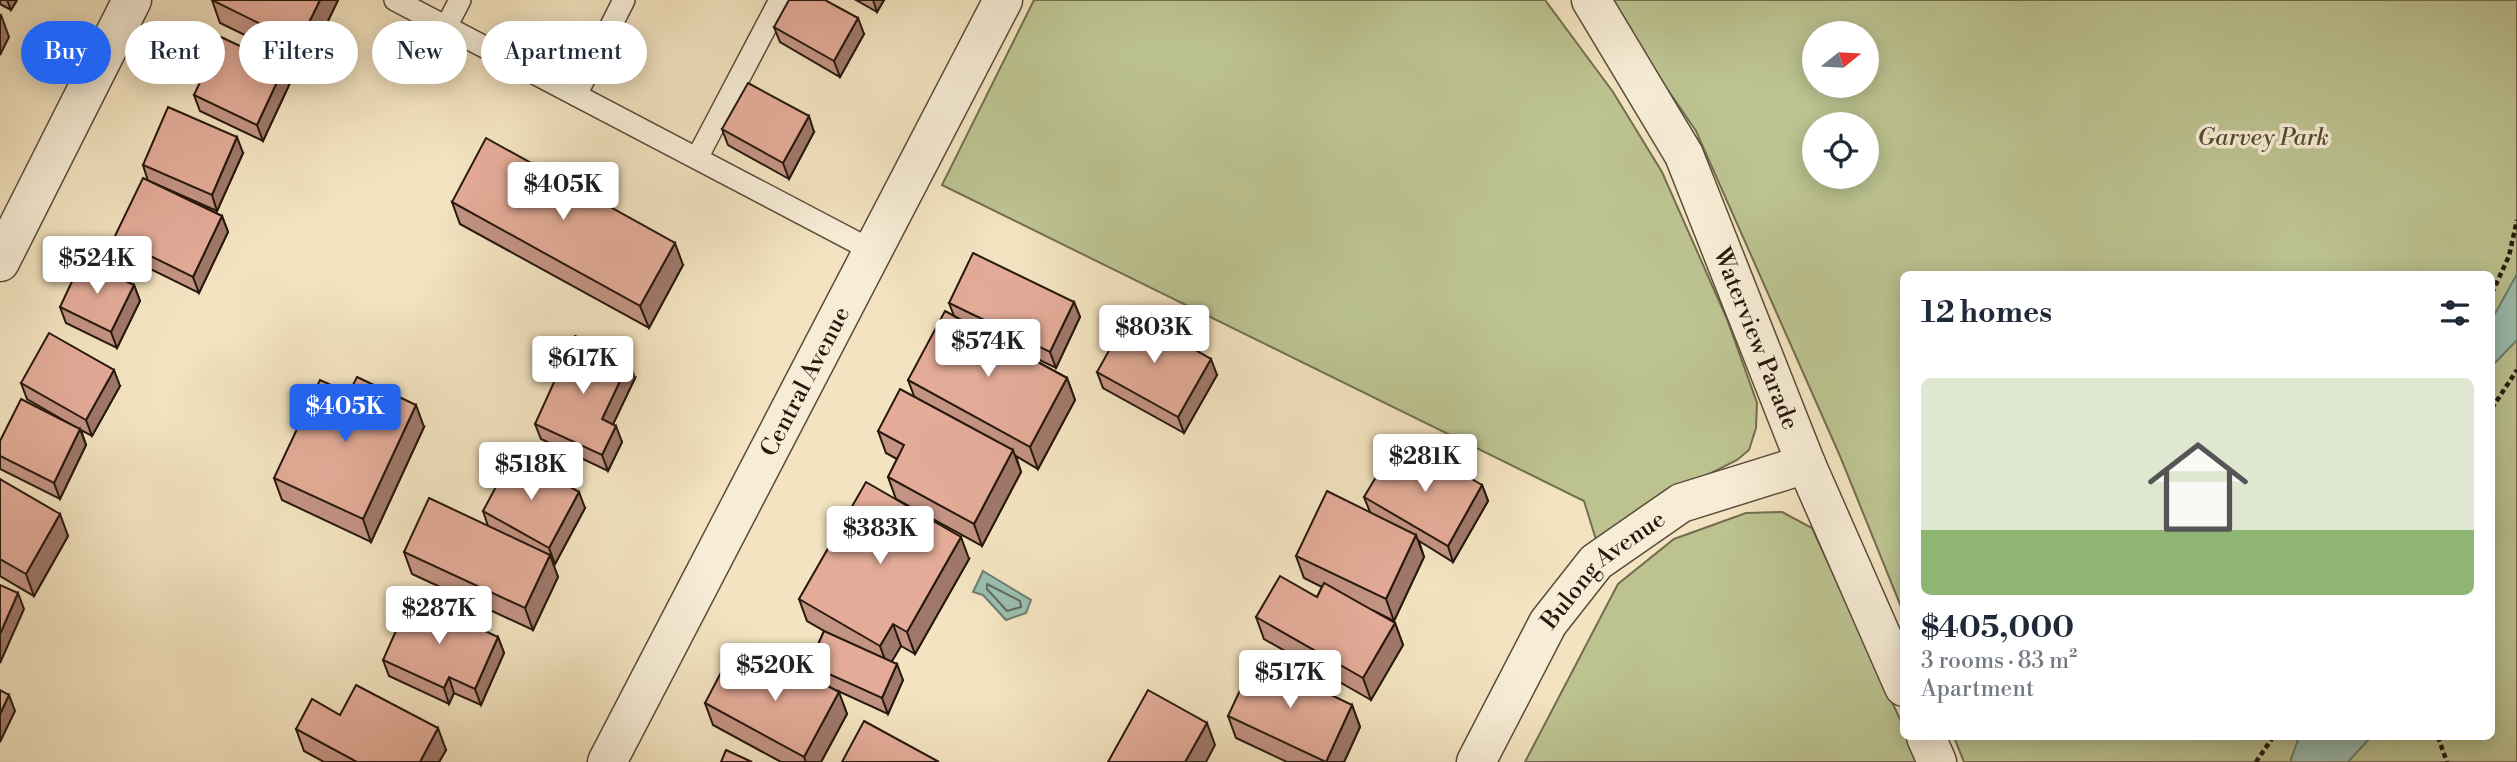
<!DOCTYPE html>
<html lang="en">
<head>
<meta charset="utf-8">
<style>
	:root { --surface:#fff; --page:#f2f2f3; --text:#1f2937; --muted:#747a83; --accent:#2563eb }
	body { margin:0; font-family:"Libre Bodoni",serif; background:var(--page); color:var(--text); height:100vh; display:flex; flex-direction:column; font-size:26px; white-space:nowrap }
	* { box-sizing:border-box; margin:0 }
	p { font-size:23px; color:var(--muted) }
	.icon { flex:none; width:38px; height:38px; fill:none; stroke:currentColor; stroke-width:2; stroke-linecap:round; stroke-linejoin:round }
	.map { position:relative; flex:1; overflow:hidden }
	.details { position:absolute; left:1900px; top:271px; width:595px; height:469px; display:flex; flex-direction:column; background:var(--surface); border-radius:10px; box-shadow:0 4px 18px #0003 }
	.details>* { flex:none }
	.banner { position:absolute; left:21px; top:21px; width:665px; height:63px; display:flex; gap:14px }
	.needle { width:46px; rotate:72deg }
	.tools { position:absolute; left:1802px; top:21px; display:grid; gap:14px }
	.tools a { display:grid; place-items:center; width:77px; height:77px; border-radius:50%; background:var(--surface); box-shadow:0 4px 18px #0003; font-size:35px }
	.price { position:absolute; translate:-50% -60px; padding:0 16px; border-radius:7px; background:#fff; color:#222; font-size:23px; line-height:46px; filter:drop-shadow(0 2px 4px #0008) }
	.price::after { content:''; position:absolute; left:50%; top:42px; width:21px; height:16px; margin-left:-10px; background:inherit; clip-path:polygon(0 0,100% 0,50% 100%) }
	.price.selected { background:var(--accent); color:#fff }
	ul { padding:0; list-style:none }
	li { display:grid; align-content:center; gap:14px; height:371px; padding:0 21px }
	li span { display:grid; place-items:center; height:217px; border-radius:10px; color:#555 }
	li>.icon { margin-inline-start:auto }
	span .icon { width:126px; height:126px; fill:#fffc; stroke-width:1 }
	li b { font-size:30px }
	h2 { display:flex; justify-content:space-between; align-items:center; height:84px; padding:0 21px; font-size:30px }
	.chip { padding:0 24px; border-radius:32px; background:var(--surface); box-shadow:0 4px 18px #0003; font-size:24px; line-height:63px }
	.chip.selected { background:var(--accent); color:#fff }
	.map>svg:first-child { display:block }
	.green { fill:#bcc391; stroke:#726e4f; stroke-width:2; fill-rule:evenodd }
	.water { fill:#9bbeb0; stroke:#6d7c6f; stroke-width:2 }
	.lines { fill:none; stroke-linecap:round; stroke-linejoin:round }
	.shore { stroke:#616b5e; stroke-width:2 }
	.service-casing { stroke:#5a4b3a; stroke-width:24 }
	.minor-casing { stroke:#5a4b3a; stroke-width:41 }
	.path { stroke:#27180d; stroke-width:4.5; stroke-dasharray:5 3.5; stroke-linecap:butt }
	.service { stroke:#f7edd6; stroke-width:21 }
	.minor { stroke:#f7edd6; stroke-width:38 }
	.wall { fill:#c39383; stroke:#27180d; stroke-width:2 }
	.shaded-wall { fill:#9f786a; stroke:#27180d; stroke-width:2 }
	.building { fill:#e3ab98; stroke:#27180d; stroke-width:2 }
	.labels { text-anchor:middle; stroke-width:7; stroke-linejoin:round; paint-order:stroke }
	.park-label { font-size:24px; font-style:italic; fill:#544b35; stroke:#f7edd6 }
	.street-label { font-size:24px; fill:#27180d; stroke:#f7edd6 }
</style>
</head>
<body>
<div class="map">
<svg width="2517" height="762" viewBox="0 0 2517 762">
	<rect width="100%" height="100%" fill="#f3e3c0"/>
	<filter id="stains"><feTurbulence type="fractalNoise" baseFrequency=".00286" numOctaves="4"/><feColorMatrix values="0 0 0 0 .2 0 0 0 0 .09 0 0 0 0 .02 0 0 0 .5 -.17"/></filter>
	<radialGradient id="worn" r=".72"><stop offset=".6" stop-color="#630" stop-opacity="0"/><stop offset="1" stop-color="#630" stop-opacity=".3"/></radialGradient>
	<g class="green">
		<path d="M1034,0H1545L1613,92L1662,172L1727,319L1757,403L1756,428L1749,450L1737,460L1685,486L1597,543L1584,501L942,185Z"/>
		<path d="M1606,0H2517V762H1964L1954,737H2492V275H1904V614L1840,456L1696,131ZM1815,33H1867V86H1815ZM1815,124H1867V177H1815Z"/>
		<path d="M1782,512L1812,528L1904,728V737H1908L1920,762H1525L1618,584L1674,539L1746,513Z"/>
	</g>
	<g class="water">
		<path d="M2517,274V340L2492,366V319Z"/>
		<path d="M983,571L1031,600L1026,613L1006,620L983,595L973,592Z"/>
		<path d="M2299,737H2371L2348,762H2290Z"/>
	</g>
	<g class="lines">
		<path class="shore" d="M987,584L1020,601L1021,607L1007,611L987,589Z"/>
		<defs>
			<g id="service">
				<path d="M395,0L873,251"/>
				<path d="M446,27L460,0"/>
				<path d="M576,95L624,0"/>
				<path d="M697,158L780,0"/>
			</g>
			<g id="minor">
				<path id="s1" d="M1591,0L1684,155L1806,464L1904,687"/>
				<path d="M0,262L132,0"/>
				<path d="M1926,737L1937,762"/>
				<path id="s2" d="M607,762L1003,0"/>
				<path id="s3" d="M1476,762L1548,623L1596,562L1681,503L1806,464"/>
			</g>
		</defs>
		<use href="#service" class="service-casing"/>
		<use href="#minor" class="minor-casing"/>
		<g class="path">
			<path d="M2492,293L2509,256L2517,220"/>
			<path d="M2492,408L2517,370"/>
			<path d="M2438,737L2447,762"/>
			<path d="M2256,762L2273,737"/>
		</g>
		<use href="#service" class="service"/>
		<use href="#minor" class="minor"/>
	</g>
	<g class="wall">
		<path d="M0,0H17L11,10L0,4Z"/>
		<path d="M212,0H338L307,65L220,23Z"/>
		<path d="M856,0H884L877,12Z"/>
		<path d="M774,27L864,34L840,77L780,42Z"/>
		<path d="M290,83L263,141L200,111L194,95Z"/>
		<path d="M722,129L814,132L789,179L728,145Z"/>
		<path d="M243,153L217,211L149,181L222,216L228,232L199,293L120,254L114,238L148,181L143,165Z"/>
		<path d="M452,202L683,265L649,328L460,224Z"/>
		<path d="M134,285L140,301L117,348L66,323L60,307Z"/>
		<path d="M1074,302L1080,317L1056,368L992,337L1067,378L1075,400L1038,469L1016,456L1021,472L982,546L896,499L888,477L897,459L886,453L878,431L914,396L908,380L954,316L949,303Z"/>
		<path d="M1097,372L1217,375L1184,433L1103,388Z"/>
		<path d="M635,378L613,424L622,442L608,471L541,439L535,424Z"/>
		<path d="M21,383L120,386L92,436L81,430L86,445L60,499L0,469V441L70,424L27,399Z"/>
		<path d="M424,427L371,542L282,500L274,478Z"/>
		<path d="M1400,470L1482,485L1488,501L1453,562L1419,541L1424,557L1394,621L1372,610L1395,623L1403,645L1371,700L1264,639L1256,617L1317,597L1322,587L1304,578L1296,556L1370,512L1364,497Z"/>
		<path d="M0,479L68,536L34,596L0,576Z"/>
		<path d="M585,508L555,564L552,562L558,577L533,630L412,574L404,552L488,526L483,511Z"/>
		<path d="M969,559L915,654L901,646L891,662L903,680L888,714L838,691L847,714L821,762H781L713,725L705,703L765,682L814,678L809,665L824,631L807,621L799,599Z"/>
		<path d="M498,637L504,653L481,705L454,693L449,704L389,676L383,660Z"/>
		<path d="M1352,705L1360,727L1344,762H1287L1236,738L1228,716Z"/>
		<path d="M340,715L446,750L439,762H324L304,751L296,729Z"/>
	</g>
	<g class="shaded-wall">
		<path d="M7,0H17L11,10Z"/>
		<path d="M320,0H338L307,65L299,43Z"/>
		<path d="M873,0H884L877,12Z"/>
		<path d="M1,15L9,37L0,55V16Z"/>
		<path d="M858,18L864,34L840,77L834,61Z"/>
		<path d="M284,67L290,83L263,141L257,125Z"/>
		<path d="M809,116L814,132L789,179L783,163Z"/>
		<path d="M237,137L243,153L217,211L212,195Z"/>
		<path d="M222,216L228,232L199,293L193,277Z"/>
		<path d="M675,243L683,265L649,328L640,306Z"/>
		<path d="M134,285L140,301L117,348L111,332Z"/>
		<path d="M1074,302L1080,317L1056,368L1050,352Z"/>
		<path d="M1211,359L1217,375L1184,433L1178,417Z"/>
		<path d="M629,362L635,378L608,435L602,419Z"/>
		<path d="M114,370L120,386L92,436L86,420Z"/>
		<path d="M1067,378L1075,400L1038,469L1030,447Z"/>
		<path d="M416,405L424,427L371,542L363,519Z"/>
		<path d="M616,426L622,442L608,471L602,455Z"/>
		<path d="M80,429L86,445L60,499L54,483Z"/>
		<path d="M1013,450L1021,472L982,546L974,524Z"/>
		<path d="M1482,485L1488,501L1453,562L1448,546Z"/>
		<path d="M579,492L585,508L555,564L549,548Z"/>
		<path d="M60,514L68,536L34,596L26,574Z"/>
		<path d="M1416,535L1424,557L1394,621L1386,599Z"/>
		<path d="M961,537L969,559L915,654L907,632Z"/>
		<path d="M550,555L558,577L533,630L525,608Z"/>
		<path d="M18,593L24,609L0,663V634Z"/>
		<path d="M1395,623L1403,645L1371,700L1363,678Z"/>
		<path d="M893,624L901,646L888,668L880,646Z"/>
		<path d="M498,637L504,653L481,705L475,689Z"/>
		<path d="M897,664L903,680L888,714L882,698Z"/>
		<path d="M449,677L454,693L449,704L444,688Z"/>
		<path d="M839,692L847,714L821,762H806L804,757Z"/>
		<path d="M9,695L15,711L0,742V714Z"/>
		<path d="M1352,705L1360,727L1344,762H1326Z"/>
		<path d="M1207,723L1215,745L1206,762H1185Z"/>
		<path d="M438,728L446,750L439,762H420Z"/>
	</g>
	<g class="building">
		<path d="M212,0H320L299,43Z"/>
		<path d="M789,0H825L858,18L834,61L774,27Z"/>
		<path d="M221,37L284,67L257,125L194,95Z"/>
		<path d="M748,83L809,116L783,163L722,129Z"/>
		<path d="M168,107L237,137L212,195L143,165Z"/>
		<path d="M486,138L675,243L640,306L452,202Z"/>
		<path d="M143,178L222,216L193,277L114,238Z"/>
		<path d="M973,253L1074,302L1050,352L949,303Z"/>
		<path d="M82,260L134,285L111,332L60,307Z"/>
		<path d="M945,311L1067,378L1030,447L908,380Z"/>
		<path d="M1130,313L1211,359L1178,417L1097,372Z"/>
		<path d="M49,333L114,370L86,420L21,383Z"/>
		<path d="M575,336L629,362L602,419L616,426L602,455L535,424Z"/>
		<path d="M357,377L416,405L363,519L274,478L320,380L349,393Z"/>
		<path d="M900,389L1013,450L974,524L888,477L904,445L878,431Z"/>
		<path d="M21,399L80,429L54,483L0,456V441Z"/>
		<path d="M1414,445L1482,485L1448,546L1364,497L1385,462L1400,470Z"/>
		<path d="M513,455L579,492L549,548L483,511Z"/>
		<path d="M0,479L60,514L26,574L0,559Z"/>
		<path d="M866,482L961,537L907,632L893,624L880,646L799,599Z"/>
		<path d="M1327,491L1416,535L1386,599L1296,556Z"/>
		<path d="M429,498L550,555L525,608L404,552Z"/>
		<path d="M1280,576L1317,597L1324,583L1395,623L1363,678L1256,617Z"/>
		<path d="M0,585L18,593L0,634Z"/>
		<path d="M411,597L498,637L475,689L449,677L444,688L383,660Z"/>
		<path d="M824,631L897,664L882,698L809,665Z"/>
		<path d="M1255,658L1352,705L1326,762L1228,716Z"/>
		<path d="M778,659L839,692L804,757L705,703L727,661L765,682Z"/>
		<path d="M356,685L438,728L420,762H357L296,729L312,699L340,715Z"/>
		<path d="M0,690L9,695L0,714Z"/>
		<path d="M1148,690L1207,723L1185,762H1108Z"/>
		<path d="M864,721L939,762H842Z"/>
		<path d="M726,750L752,762H721Z"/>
	</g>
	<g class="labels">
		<g class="park-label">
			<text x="2263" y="145">Garvey Park</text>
		</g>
		<g class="street-label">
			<text dy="8" stroke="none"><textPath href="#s1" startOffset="378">Waterview Parade</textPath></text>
			<text dy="8" stroke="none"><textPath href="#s2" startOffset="429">Central Avenue</textPath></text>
			<text dy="8" stroke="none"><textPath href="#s3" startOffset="234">Bulong Avenue</textPath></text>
		</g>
	</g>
	<rect width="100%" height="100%" filter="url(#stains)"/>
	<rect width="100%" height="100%" fill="url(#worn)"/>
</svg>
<div class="tools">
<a><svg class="needle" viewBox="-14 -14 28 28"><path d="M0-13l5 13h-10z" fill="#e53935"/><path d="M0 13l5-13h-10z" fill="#747a83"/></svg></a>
<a><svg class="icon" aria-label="locate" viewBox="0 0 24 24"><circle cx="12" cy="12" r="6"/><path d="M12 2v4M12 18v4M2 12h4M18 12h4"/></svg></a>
</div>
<b class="price" style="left:563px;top:222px">$405K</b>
<b class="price" style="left:97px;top:296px">$524K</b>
<b class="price" style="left:1154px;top:365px">$803K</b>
<b class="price" style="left:988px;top:379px">$574K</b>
<b class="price" style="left:583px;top:396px">$617K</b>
<b class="price selected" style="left:345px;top:444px">$405K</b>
<b class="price" style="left:1425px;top:494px">$281K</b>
<b class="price" style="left:531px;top:502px">$518K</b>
<b class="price" style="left:880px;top:566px">$383K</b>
<b class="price" style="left:439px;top:646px">$287K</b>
<b class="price" style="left:775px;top:703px">$520K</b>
<b class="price" style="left:1290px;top:710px">$517K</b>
<div class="banner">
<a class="chip selected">Buy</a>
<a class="chip">Rent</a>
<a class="chip">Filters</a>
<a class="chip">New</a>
<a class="chip">Apartment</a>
</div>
<section class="details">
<h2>12 homes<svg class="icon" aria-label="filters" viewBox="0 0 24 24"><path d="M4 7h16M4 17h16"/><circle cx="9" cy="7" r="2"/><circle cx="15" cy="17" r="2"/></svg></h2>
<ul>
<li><span style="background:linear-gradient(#dfe7d0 70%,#8fb573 0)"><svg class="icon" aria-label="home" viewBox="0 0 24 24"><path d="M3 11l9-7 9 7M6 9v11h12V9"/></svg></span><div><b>$405,000</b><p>3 rooms · 83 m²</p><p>Apartment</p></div></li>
</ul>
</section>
</div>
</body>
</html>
